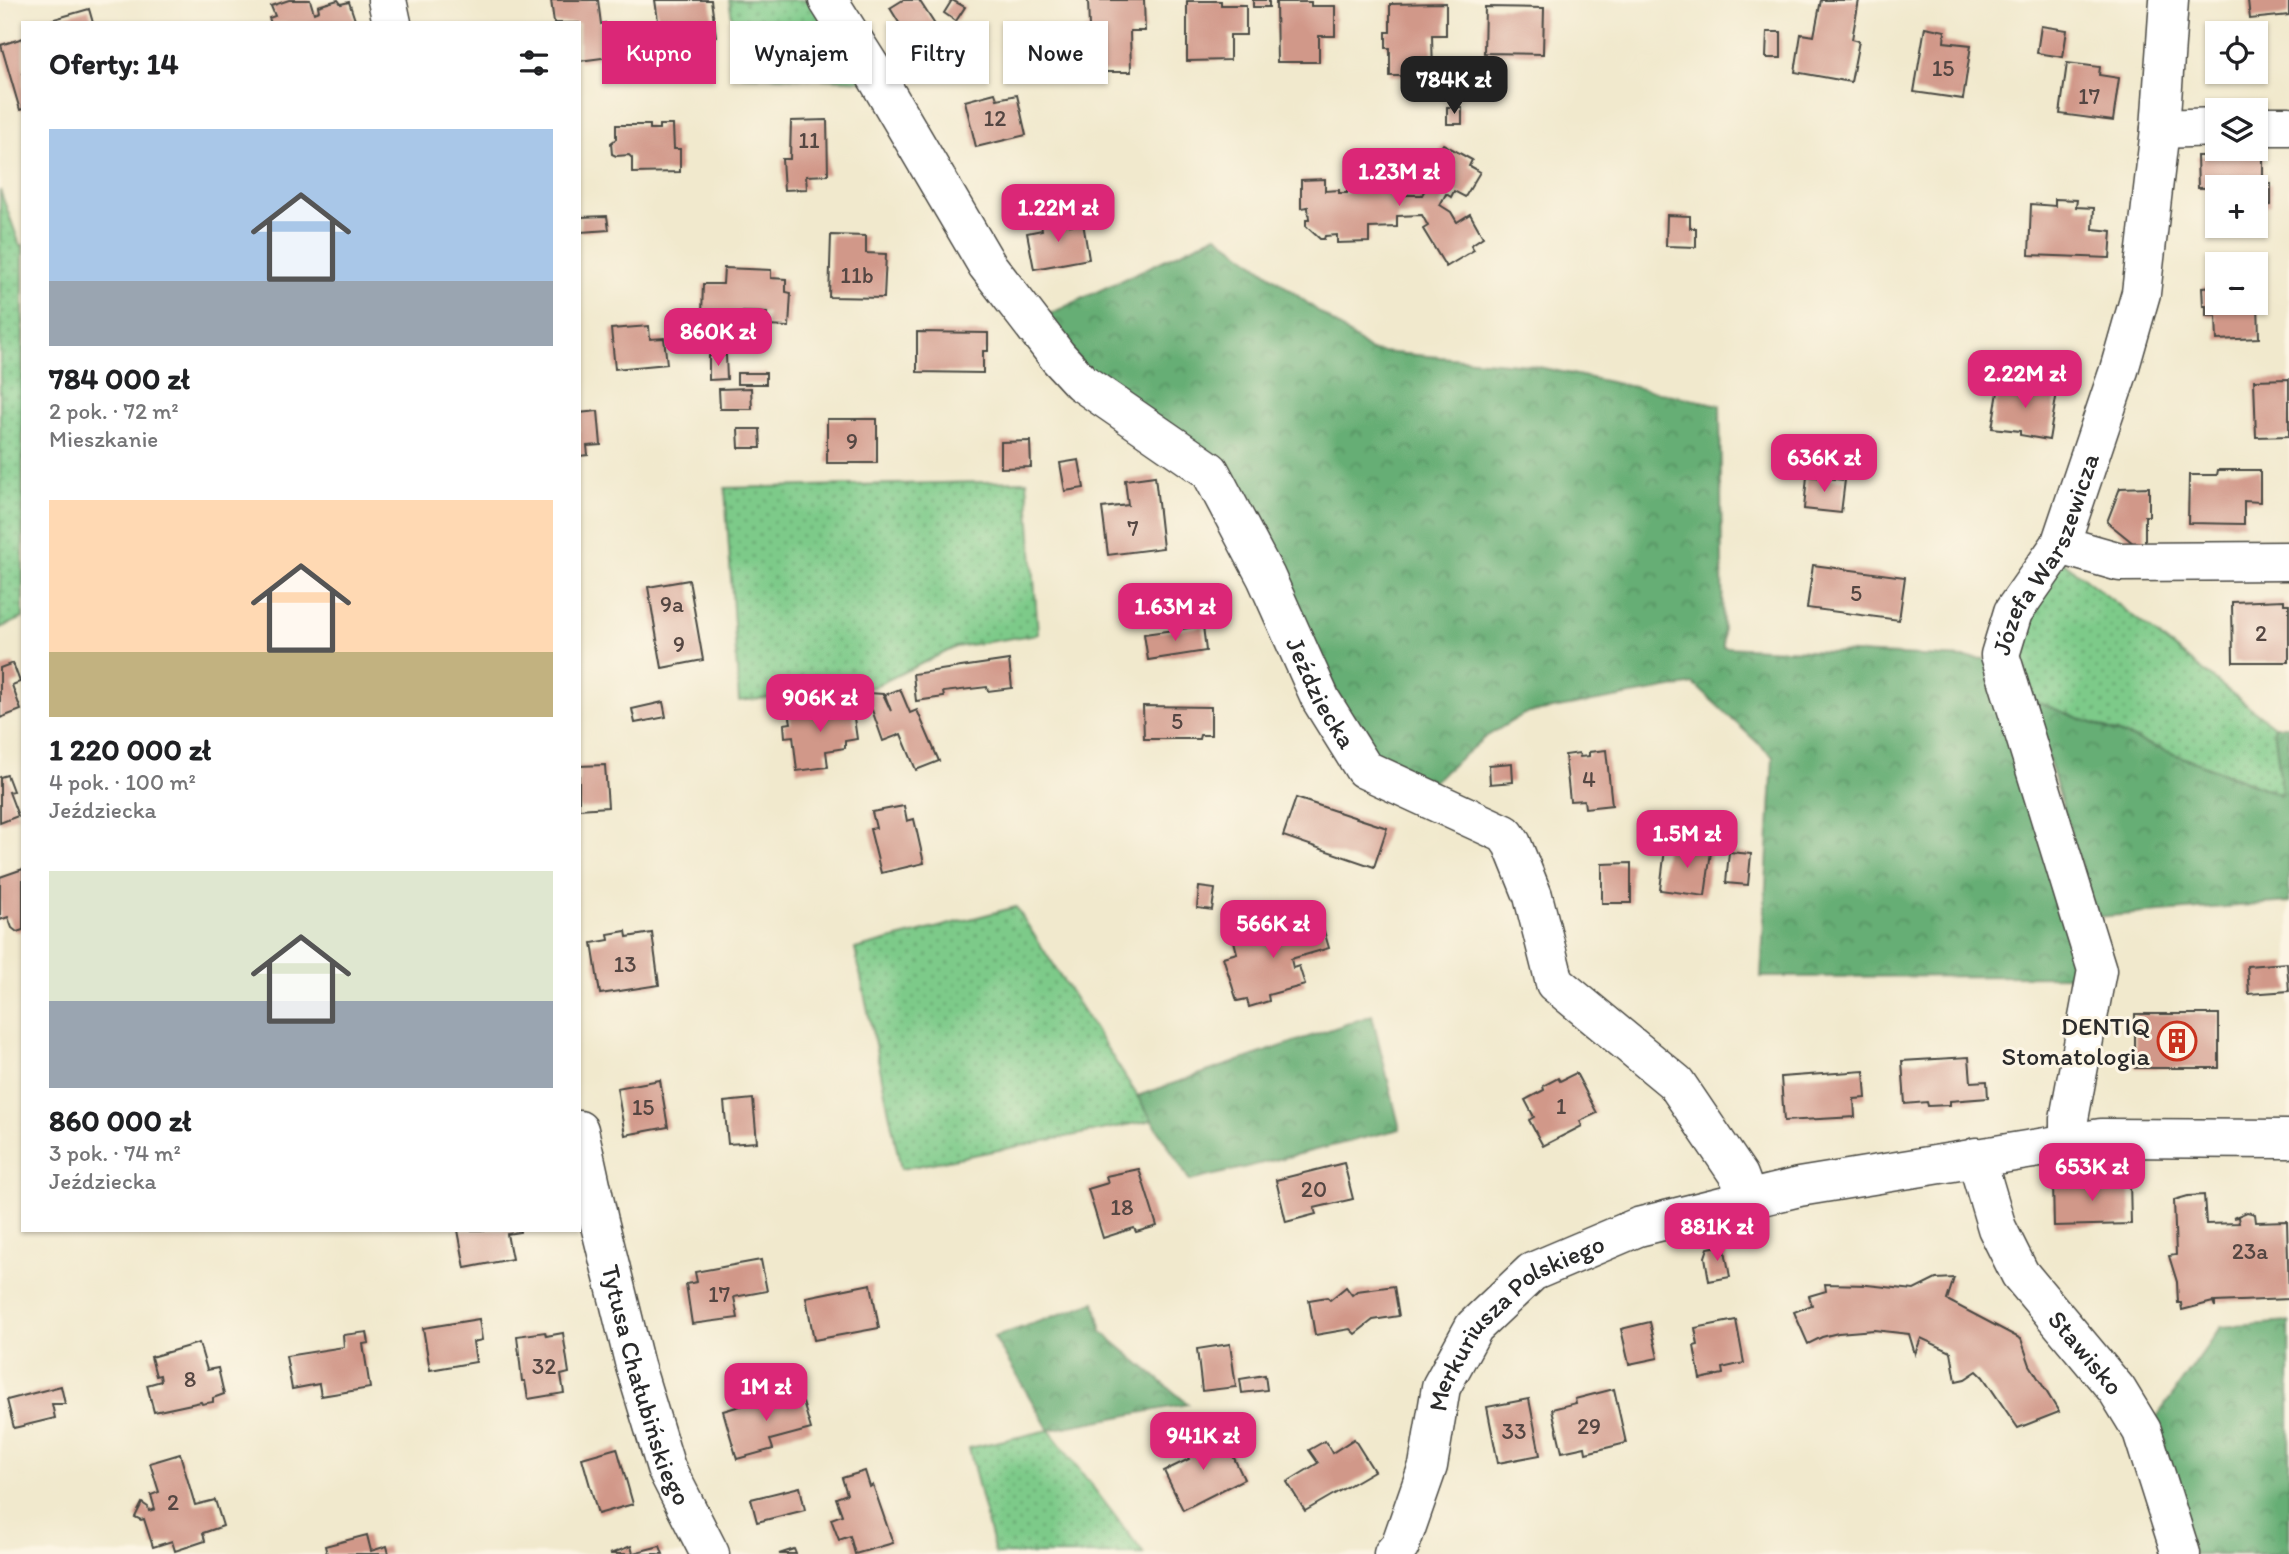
<!DOCTYPE html>
<html lang="pl">
<head>
<meta charset="utf-8">
<style>
	:root { --surface:#fff; --page:#f2f2f2; --text:#202124; --muted:#757577; --accent:#db2777 }
	body { margin:0; font-family:Itim,sans-serif; background:var(--page); color:var(--text); height:100vh; display:flex; flex-direction:column; font-size:26px; white-space:nowrap }
	* { box-sizing:border-box; margin:0 }
	p { font-size:23px; color:var(--muted) }
	.icon { flex:none; width:38px; height:38px; fill:none; stroke:currentColor; stroke-width:2; stroke-linecap:round; stroke-linejoin:round }
	.map { position:relative; flex:1; overflow:hidden }
	.drawer { position:absolute; left:21px; top:21px; width:560px; height:1211px; display:flex; flex-direction:column; background:var(--surface); border-radius:0px; box-shadow:0 2px 5px #0004 }
	.drawer>* { flex:none }
	.hud { position:absolute; left:602px; top:21px; width:665px; height:63px; display:flex; gap:14px }
	.controls { position:absolute; left:2205px; top:21px; display:grid; gap:14px }
	.controls a { display:grid; place-items:center; width:63px; height:63px; border-radius:0px; background:var(--surface); box-shadow:0 2px 5px #0004; font-size:35px }
	.price { position:absolute; translate:-50% -60px; padding:0 16px; border-radius:14px; background:var(--accent); color:#fff; font-size:23px; line-height:46px; filter:drop-shadow(0 2px 4px #0008) }
	.price::after { content:''; position:absolute; left:50%; top:42px; width:21px; height:16px; margin-left:-10px; background:inherit; clip-path:polygon(0 0,100% 0,50% 100%) }
	.price.current { background:#222; color:#fff }
	ul { padding:0; list-style:none }
	li { display:grid; align-content:center; gap:14px; height:371px; padding:0 28px }
	li span { display:grid; place-items:center; height:217px; border-radius:0px; color:#555 }
	li>.icon { margin-inline-start:auto }
	span .icon { width:126px; height:126px; fill:#fffc; stroke-width:1 }
	li b { font-size:30px }
	h2 { display:flex; justify-content:space-between; align-items:center; height:84px; padding:0 28px; font-size:30px }
	.chip { padding:0 24px; border-radius:0px; background:var(--surface); box-shadow:0 2px 5px #0004; font-size:24px; line-height:63px }
	.chip.current { background:var(--accent); color:#fff }
	.map>svg:first-child { display:block }
	.grass { fill:url(#grass-dots); stroke:#547a5a; stroke-width:2 }
	.forest { fill:url(#forest-crowns); stroke:#486c50; stroke-width:2 }
	.building { fill:#d19889 }
	.lines { fill:none; stroke-linecap:round; stroke-linejoin:round }
	.minor-casing { stroke:#494843; stroke-width:41 }
	.minor { stroke:#fff; stroke-width:38 }
	.labels { text-anchor:middle; stroke-width:6; stroke-linejoin:round; paint-order:stroke }
	.number-label { font-size:23px; fill:#544642 }
	.street-label { font-size:26px; fill:#2b2b2b; stroke:#fcf5e5 }
	.poi-label { font-size:26px; fill:#2b2b2b; stroke:#fcf5e5; text-anchor:end }
</style>
</head>
<body>
<div class="map">
<svg width="2289" height="1554" viewBox="0 0 2289 1554">
	<defs>
		<pattern id="grass-dots" width="8" height="8" patternUnits="userSpaceOnUse" patternTransform="scale(1.75)"><rect width="8" height="8" fill="#7dca89"/><path d="M2 2h.1M6 6h.1" fill="none" stroke="#67a470" stroke-width="1.8" stroke-linecap="round"/></pattern>
		<pattern id="forest-crowns" width="20" height="18" patternUnits="userSpaceOnUse" patternTransform="scale(1.75)"><rect width="20" height="18" fill="#66ae75"/><path d="M2 6a3 3 0 1 1 6 0M12 15a3 3 0 1 1 6 0" fill="none" stroke="#548e60"/></pattern>
	</defs>
	<rect width="100%" height="100%" fill="#fcf5e5"/>
	<filter id="ink" filterUnits="userSpaceOnUse"><feTurbulence type="fractalNoise" baseFrequency=".0143" numOctaves="2"/><feDisplacementMap in="SourceGraphic" scale="14" xChannelSelector="R" yChannelSelector="G"/><feConvolveMatrix kernelMatrix="1 2 1 2 8 2 1 2 1" color-interpolation-filters="sRGB"/></filter>
	<filter id="wash" filterUnits="userSpaceOnUse"><feTurbulence type="fractalNoise" baseFrequency=".00686" numOctaves="4" result="noise"/><feDisplacementMap in="SourceGraphic" scale="28" xChannelSelector="R" yChannelSelector="G"/><feGaussianBlur stdDeviation="1.57" result="paint"/><feColorMatrix in="noise" values="0 0 0 0 0 0 0 0 0 0 0 0 0 0 0 0 0 1.4 0 .05"/><feComposite in="paint" operator="in"/></filter>
	<g filter="url(#wash)">
		<rect width="100%" height="100%" fill="#f1e9cd"/>
		<g class="grass">
			<path d="M729,0H814L864,81L742,75Z"/>
			<path d="M0,190L20,245H23V618L0,628Z"/>
			<path d="M1027,481L1038,634L956,647L873,687L739,701L725,488Z"/>
			<path d="M2057,557L2274,726L2283,795L2031,700L2015,649Z"/>
			<path d="M1016,907L1153,1120L901,1169L855,949Z"/>
			<path d="M1049,1430L1144,1554H995L969,1448Z"/>
		</g>
		<g class="forest">
			<path d="M1217,235L1371,351L1529,365L1720,405L1723,647L1987,659L2086,976L1761,977L1773,757L1694,684L1524,714L1484,738L1423,790L1372,763L1223,465L1120,404L1041,318Z"/>
			<path d="M2031,700L2282,795L2274,726H2289V902L2096,917Z"/>
			<path d="M1372,1015L1400,1129L1190,1181L1137,1096Z"/>
			<path d="M1095,1302L1102,1332L1188,1404L1049,1430L994,1337Z"/>
			<path d="M2289,1322V1554H2193L2154,1421L2221,1327Z"/>
		</g>
		<g id="blocks">
			<g class="building">
				<path d="M289,0H310L314,13L319,11L318,6L338,0L341,4L349,2L356,23H271L269,18L275,16L271,6Z"/>
				<path d="M551,0H598L601,24L605,23L610,57L579,61V23H554Z"/>
				<path d="M655,0H711L716,36L694,38L695,44L679,46L678,38L661,41Z"/>
				<path d="M903,0H919L941,34L928,42L921,39L912,44L890,8Z"/>
				<path d="M952,0L965,7L956,21L944,13Z"/>
				<path d="M1088,0H1144L1145,31H1130L1131,72H1089V43H1085V28H1089Z"/>
				<rect x="1253" y="0" width="16" height="7"/>
				<path d="M1821,0H1859L1852,39L1859,41L1851,82L1795,72L1801,34L1814,36Z"/>
				<path d="M2248,0H2289V15L2250,19Z"/>
				<path d="M1187,1H1221V5H1246V35H1230V60L1187,61Z"/>
				<path d="M1276,2H1311V6H1335V36H1319V62H1277Z"/>
				<path d="M1446,3V35H1432L1433,76H1390V48H1386V32H1390V4Z"/>
				<path d="M1485,7L1544,8L1543,54L1484,53Z"/>
				<path d="M89,9L93,23H45L44,22Z"/>
				<path d="M2041,26L2067,30L2063,57L2037,53Z"/>
				<path d="M1925,27L1945,31L1944,42L1971,45L1963,99L1914,92Z"/>
				<path d="M1767,32H1781V58H1766Z"/>
				<path d="M23,38V109L20,110L1,45Z"/>
				<path d="M2067,63L2100,67L2099,75L2119,78L2113,121L2060,114Z"/>
				<path d="M995,93L997,99L1017,95L1026,135L976,147L965,101Z"/>
				<rect x="1447" y="107" width="15" height="17"/>
				<path d="M827,120L828,175L806,176L807,189L784,190L782,159H790L791,121Z"/>
				<path d="M616,125H650V129H659V125H673L674,149H680V172L632,173V158L629,155L616,156L612,154L611,143L616,139Z"/>
				<path d="M1443,144L1472,160L1469,166L1480,172L1465,197L1454,191L1451,197L1446,194L1440,205L1451,212L1457,222L1470,214L1483,237L1471,245L1474,250L1446,267L1423,229L1428,226L1422,215L1397,216V227L1369,228V242L1337,243V235L1325,236L1324,239H1320L1306,226V220H1309L1308,207L1301,208V180L1325,179V191L1339,190V193H1347V190L1366,193L1367,190H1381L1380,179L1404,178V195H1422L1428,184L1422,181Z"/>
				<path d="M2263,155V184H2271V205L2260,206V228L2216,229V226H2256V187L2198,188L2197,156Z"/>
				<path d="M2055,199L2077,200L2076,207L2094,208L2093,229L2112,231L2110,258L2029,255L2031,204L2055,206Z"/>
				<path d="M1667,215L1690,216V228H1696V247L1666,246Z"/>
				<path d="M607,216L609,230L581,232L580,217Z"/>
				<path d="M1069,217L1070,225L1083,223L1089,259L1034,269L1027,233L1042,230L1041,222Z"/>
				<path d="M831,235L866,236V253L886,254L884,298L829,297Z"/>
				<path d="M724,268L771,270V278L786,279V292L791,293L789,327L766,326L767,313L743,312V317L702,315L703,284H723Z"/>
				<path d="M2217,286V303H2258L2259,338L2217,340L2216,316H2206V306H2203L2202,287Z"/>
				<path d="M649,326L650,339L664,338L667,364L615,369L611,329Z"/>
				<path d="M917,332L988,333V351H983V373L917,372Z"/>
				<path d="M726,355L727,379L709,380V356Z"/>
				<rect x="737" y="373" width="29" height="11"/>
				<path d="M2289,379V436L2256,437L2254,380Z"/>
				<path d="M2000,380L2057,392L2049,440L2020,435V431L1992,428Z"/>
				<path d="M751,388L752,409H720L719,389Z"/>
				<path d="M598,411L601,445L587,446L588,455L579,456V413Z"/>
				<rect x="827" y="419" width="50" height="44"/>
				<path d="M738,429H760L761,448H739Z"/>
				<path d="M1030,441L1031,467L1001,468V442Z"/>
				<path d="M1079,460L1084,488L1065,491L1060,463Z"/>
				<path d="M2218,470H2260V502L2244,501V524L2188,523L2189,475H2217Z"/>
				<path d="M1155,476L1163,548L1108,555L1102,508L1128,505L1125,480Z"/>
				<path d="M1807,476L1845,480L1841,513L1804,509Z"/>
				<path d="M2149,487V516H2145V543H2133L2107,522L2120,488Z"/>
				<path d="M1813,565L1905,577L1899,620L1807,608Z"/>
				<path d="M689,580L703,660L662,668L648,587Z"/>
				<path d="M2284,600V604H2289V662H2233L2232,602Z"/>
				<path d="M1203,626L1206,651L1148,660L1144,634Z"/>
				<path d="M1009,660L1012,688L988,691L987,687L943,692L944,697L916,701L913,674Z"/>
				<path d="M13,663L20,682L12,685L21,710L0,718V668Z"/>
				<path d="M900,689L910,713L917,710L939,761L916,770L901,734L883,741L872,710H857L855,692L883,694L891,711L885,695Z"/>
				<path d="M663,702L666,717L635,723L632,709Z"/>
				<path d="M852,704L857,739L845,741V748L826,751L828,767L797,771L793,736L785,737L784,724L791,723L789,712Z"/>
				<path d="M1143,706L1211,707V735H1200L1199,739H1144Z"/>
				<path d="M1606,750L1612,805L1585,808L1584,800L1570,801L1565,755L1579,753L1580,757L1589,756V752Z"/>
				<path d="M1512,763L1513,782L1490,784L1489,765Z"/>
				<path d="M605,765L608,807L579,809V766Z"/>
				<path d="M7,775L13,791L9,792L18,816L0,823V777Z"/>
				<path d="M1296,798L1387,828L1374,867L1283,836Z"/>
				<path d="M904,806L907,821L914,819L924,863L881,873L870,829L876,828L872,812Z"/>
				<path d="M1689,841L1712,844L1705,896L1660,890L1665,849L1687,852Z"/>
				<path d="M1729,852L1751,854L1748,885L1726,883Z"/>
				<path d="M1631,863V903H1602V864Z"/>
				<path d="M23,869V930L17,932L12,928L8,917L0,920V877Z"/>
				<path d="M1199,887L1215,889L1212,910L1197,908Z"/>
				<path d="M1320,917L1329,948L1291,959L1293,968L1299,966L1305,985L1268,995L1269,1001L1249,1007L1247,999L1237,1001L1223,957L1237,953L1234,941Z"/>
				<path d="M626,931L627,937L652,933L659,985L600,994L592,943L609,940L608,934Z"/>
				<path d="M2287,963L2289,991L2249,994L2247,966Z"/>
				<rect x="2135" y="1014" width="84" height="54"/>
				<path d="M1969,1057L1971,1082L1987,1081L1988,1098L1950,1101V1105L1928,1106L1927,1102L1905,1104L1902,1061Z"/>
				<path d="M1864,1071L1866,1098L1854,1099L1855,1117L1784,1121L1781,1077Z"/>
				<path d="M1576,1073L1597,1113L1580,1121L1582,1126L1543,1146L1529,1120L1534,1117L1525,1100L1544,1090L1543,1086L1558,1078L1560,1081Z"/>
				<path d="M660,1080L668,1127L625,1135L617,1088Z"/>
				<path d="M753,1099L757,1142L728,1144L724,1102Z"/>
				<path d="M1344,1163L1353,1199L1314,1208L1316,1214L1286,1222L1276,1180Z"/>
				<path d="M1139,1169L1157,1226L1136,1232L1134,1228L1103,1238L1088,1189L1108,1183L1106,1176Z"/>
				<path d="M2130,1181L2131,1224L2054,1226L2053,1182Z"/>
				<path d="M2204,1195L2206,1224L2239,1223L2238,1217L2233,1218L2247,1212L2255,1214L2256,1222L2287,1221L2289,1299L2215,1302V1307L2213,1302L2182,1310L2181,1303H2178L2177,1282L2169,1256L2176,1255L2174,1200L2188,1196Z"/>
				<path d="M458,1230H520V1232L507,1234L512,1259L465,1268Z"/>
				<path d="M1724,1245L1730,1277L1709,1281L1705,1257L1708,1248Z"/>
				<path d="M761,1260L767,1291L734,1297L738,1318L692,1324L686,1284L697,1282L695,1272Z"/>
				<path d="M1954,1278L1947,1300L2021,1339L2030,1365L2059,1412L2018,1428L1983,1377L1977,1371L1965,1379L1956,1381L1951,1352L1921,1338L1915,1354L1909,1334L1874,1330L1838,1333L1822,1337L1808,1344L1794,1312L1812,1305L1809,1296L1826,1291L1825,1284L1867,1285L1914,1290L1936,1279Z"/>
				<path d="M871,1284L879,1328L814,1340L806,1297Z"/>
				<path d="M1394,1286L1399,1316L1373,1320L1355,1334L1350,1329L1315,1335L1309,1300L1327,1297L1330,1300L1346,1287L1352,1295L1357,1291Z"/>
				<path d="M479,1319L482,1340L473,1342L476,1362L430,1370L423,1328Z"/>
				<path d="M1736,1320L1744,1363L1722,1368L1723,1374L1700,1379L1694,1346L1698,1345L1695,1328Z"/>
				<path d="M1650,1322L1658,1358L1629,1364L1621,1329Z"/>
				<path d="M367,1332L369,1343L363,1344L370,1388L321,1396L319,1384L292,1389L286,1356L344,1347L343,1335Z"/>
				<path d="M545,1332L546,1336L563,1333L569,1373L561,1375L564,1393L528,1399L525,1381H522L517,1336Z"/>
				<path d="M199,1343L207,1370L218,1368L224,1394L213,1398V1402L202,1404L201,1402L154,1412L147,1385L161,1381L160,1375L156,1376L151,1357Z"/>
				<path d="M1230,1344L1236,1387L1202,1391L1197,1349Z"/>
				<path d="M1265,1375L1267,1390L1242,1393L1240,1379Z"/>
				<path d="M61,1386L65,1404H52L55,1418L14,1428L7,1400Z"/>
				<path d="M799,1389L811,1429L770,1440L773,1449L737,1459L723,1411Z"/>
				<path d="M1614,1389L1626,1443L1586,1453L1585,1447L1562,1452L1552,1409L1576,1403L1575,1399Z"/>
				<path d="M1529,1399L1540,1455L1498,1463L1487,1407Z"/>
				<path d="M1204,1435L1211,1448L1226,1441L1244,1479L1183,1510L1164,1471L1189,1459L1182,1446Z"/>
				<path d="M1354,1439L1374,1471L1305,1511L1287,1482L1318,1463L1309,1450L1325,1441L1332,1453Z"/>
				<path d="M617,1448L633,1504L598,1514L582,1458Z"/>
				<path d="M180,1454L195,1505L215,1500L223,1526L203,1533L205,1541L175,1551L172,1541L153,1547L144,1519L141,1520L135,1517L142,1503L148,1507L149,1511L155,1509L151,1495L159,1492L150,1463Z"/>
				<path d="M865,1471L870,1487L873,1485L893,1543L855,1554L850,1536L839,1540L831,1519L842,1515L836,1498L847,1494L842,1478Z"/>
				<path d="M800,1487L805,1510L757,1522L751,1499Z"/>
				<path d="M367,1535L371,1551L387,1546L389,1554H327L325,1546Z"/>
				<path d="M631,1546L633,1554H610Z"/>
				<path d="M660,1546L663,1554H633V1553Z"/>
				<path d="M794,1549L796,1554H779Z"/>
			</g>
		</g>
	</g>
	<g filter="url(#ink)">
		<use href="#blocks" fill-opacity="0" stroke="#494843" stroke-width="2"/>
		<g class="lines">
			<defs>
				<g id="minor">
					<path d="M387,0L392,23"/>
					<path id="s1" d="M828,0L873,71L987,265L1058,357L1081,382L1210,471L1266,577L1321,700L1364,769L1505,834L1512,844L1533,896L1555,983L1676,1083L1739,1176L1748,1200"/>
					<path d="M2256,126H2289"/>
					<path d="M2160,129L2217,127"/>
					<path d="M2060,545L2120,562L2289,561"/>
					<path id="s2" d="M579,1130L599,1221L635,1366L666,1468L710,1554"/>
					<path id="s3" d="M2069,1142V1119L2097,970L2000,655L2013,612L2060,545L2119,370L2141,293L2160,129L2169,0"/>
					<path id="s4" d="M1976,1157L1997,1228L2020,1274L2117,1390L2142,1431L2181,1554"/>
					<path id="s5" d="M1393,1554L1400,1546L1428,1466L1441,1387L1474,1327L1532,1272L1638,1227L1799,1187L2101,1138L2289,1139"/>
				</g>
			</defs>
			<use href="#minor" class="minor-casing"/>
			<use href="#minor" class="minor"/>
		</g>
	</g>
	<defs>
		<symbol id="building-ring" viewBox="-11 -11 22 22"><circle r="9.5" fill="#fcf5e5" stroke="#c8321e" stroke-width="1.5"/><path d="M-4-6H4V6H1V3H-1V6H-4ZM-2.5-4.3h1.7v1.8h-1.7ZM.8-4.3h1.7v1.8H.8ZM-2.5-1h1.7V.8h-1.7ZM.8-1h1.7V.8H.8Z" fill="#c8321e"/></symbol>
	</defs>
	<g fill-rule="evenodd">
		<use href="#building-ring" x="2155" y="1019" width="44" height="44"/>
	</g>
	<g class="labels">
		<g class="number-label">
			<text x="1943" y="76">15</text>
			<text x="2089" y="104">17</text>
			<text x="995" y="126">12</text>
			<text x="809" y="148">11</text>
			<text x="857" y="283">11b</text>
			<text x="852" y="449">9</text>
			<text x="1133" y="536">7</text>
			<text x="1856" y="601">5</text>
			<text x="672" y="612">9a</text>
			<text x="2261" y="641">2</text>
			<text x="679" y="652">9</text>
			<text x="1177" y="729">5</text>
			<text x="1589" y="787">4</text>
			<text x="625" y="972">13</text>
			<text x="1561" y="1114">1</text>
			<text x="643" y="1115">15</text>
			<text x="1314" y="1197">20</text>
			<text x="1122" y="1215">18</text>
			<text x="2250" y="1259">23a</text>
			<text x="719" y="1302">17</text>
			<text x="544" y="1374">32</text>
			<text x="190" y="1387">8</text>
			<text x="1589" y="1434">29</text>
			<text x="1514" y="1439">33</text>
			<text x="173" y="1510">2</text>
		</g>
		<g class="street-label">
			<text dy="9" stroke="none"><textPath href="#s3" startOffset="616">Józefa Warszewicza</textPath></text>
			<text dy="9" stroke="none"><textPath href="#s1" startOffset="864">Jeździecka</textPath></text>
			<text dy="9" stroke="none"><textPath href="#s5" startOffset="276">Merkuriusza Polskiego</textPath></text>
			<text dy="9" stroke="none"><textPath href="#s4" startOffset="228">Stawisko</textPath></text>
			<text dy="9" stroke="none"><textPath href="#s2" startOffset="264">Tytusa Chałubińskiego</textPath></text>
		</g>
		<g class="poi-label">
			<text x="2150" y="1035">DENTIQ<tspan x="2150" dy="30">Stomatologia</tspan></text>
		</g>
	</g>
</svg>
<div class="controls">
<a><svg class="icon" aria-label="locate" viewBox="0 0 24 24"><circle cx="12" cy="12" r="6"/><path d="M12 2v4M12 18v4M2 12h4M18 12h4"/></svg></a>
<a><svg class="icon" aria-label="layers" viewBox="0 0 24 24"><path d="M12 4l9 5-9 5-9-5zM3 14l9 5 9-5"/></svg></a>
<a>+</a>
<a>−</a>
</div>
<b class="price current" style="left:1454px;top:116px">784K zł</b>
<b class="price" style="left:1399px;top:208px">1.23M zł</b>
<b class="price" style="left:1058px;top:244px">1.22M zł</b>
<b class="price" style="left:718px;top:368px">860K zł</b>
<b class="price" style="left:2025px;top:410px">2.22M zł</b>
<b class="price" style="left:1824px;top:494px">636K zł</b>
<b class="price" style="left:1175px;top:643px">1.63M zł</b>
<b class="price" style="left:820px;top:734px">906K zł</b>
<b class="price" style="left:1687px;top:870px">1.5M zł</b>
<b class="price" style="left:1273px;top:960px">566K zł</b>
<b class="price" style="left:2092px;top:1203px">653K zł</b>
<b class="price" style="left:1717px;top:1263px">881K zł</b>
<b class="price" style="left:766px;top:1423px">1M zł</b>
<b class="price" style="left:1203px;top:1472px">941K zł</b>
<div class="hud">
<a class="chip current">Kupno</a>
<a class="chip">Wynajem</a>
<a class="chip">Filtry</a>
<a class="chip">Nowe</a>
</div>
<section class="drawer">
<h2>Oferty: 14<svg class="icon" aria-label="filters" viewBox="0 0 24 24"><path d="M4 7h16M4 17h16"/><circle cx="9" cy="7" r="2"/><circle cx="15" cy="17" r="2"/></svg></h2>
<ul>
<li><span style="background:linear-gradient(#a9c7e8 70%,#9aa5b1 0)"><svg class="icon" aria-label="home" viewBox="0 0 24 24"><path d="M3 11l9-7 9 7M6 9v11h12V9"/></svg></span><div><b>784 000 zł</b><p>2 pok. · 72 m²</p><p>Mieszkanie</p></div></li>
<li><span style="background:linear-gradient(#ffd9b3 70%,#c2b280 0)"><svg class="icon" aria-label="home" viewBox="0 0 24 24"><path d="M3 11l9-7 9 7M6 9v11h12V9"/></svg></span><div><b>1 220 000 zł</b><p>4 pok. · 100 m²</p><p>Jeździecka</p></div></li>
<li><span style="background:linear-gradient(#dfe7d0 60%,#9aa5b1 0)"><svg class="icon" aria-label="home" viewBox="0 0 24 24"><path d="M3 11l9-7 9 7M6 9v11h12V9"/></svg></span><div><b>860 000 zł</b><p>3 pok. · 74 m²</p><p>Jeździecka</p></div></li>
</ul>
</section>
</div>
</body>
</html>
